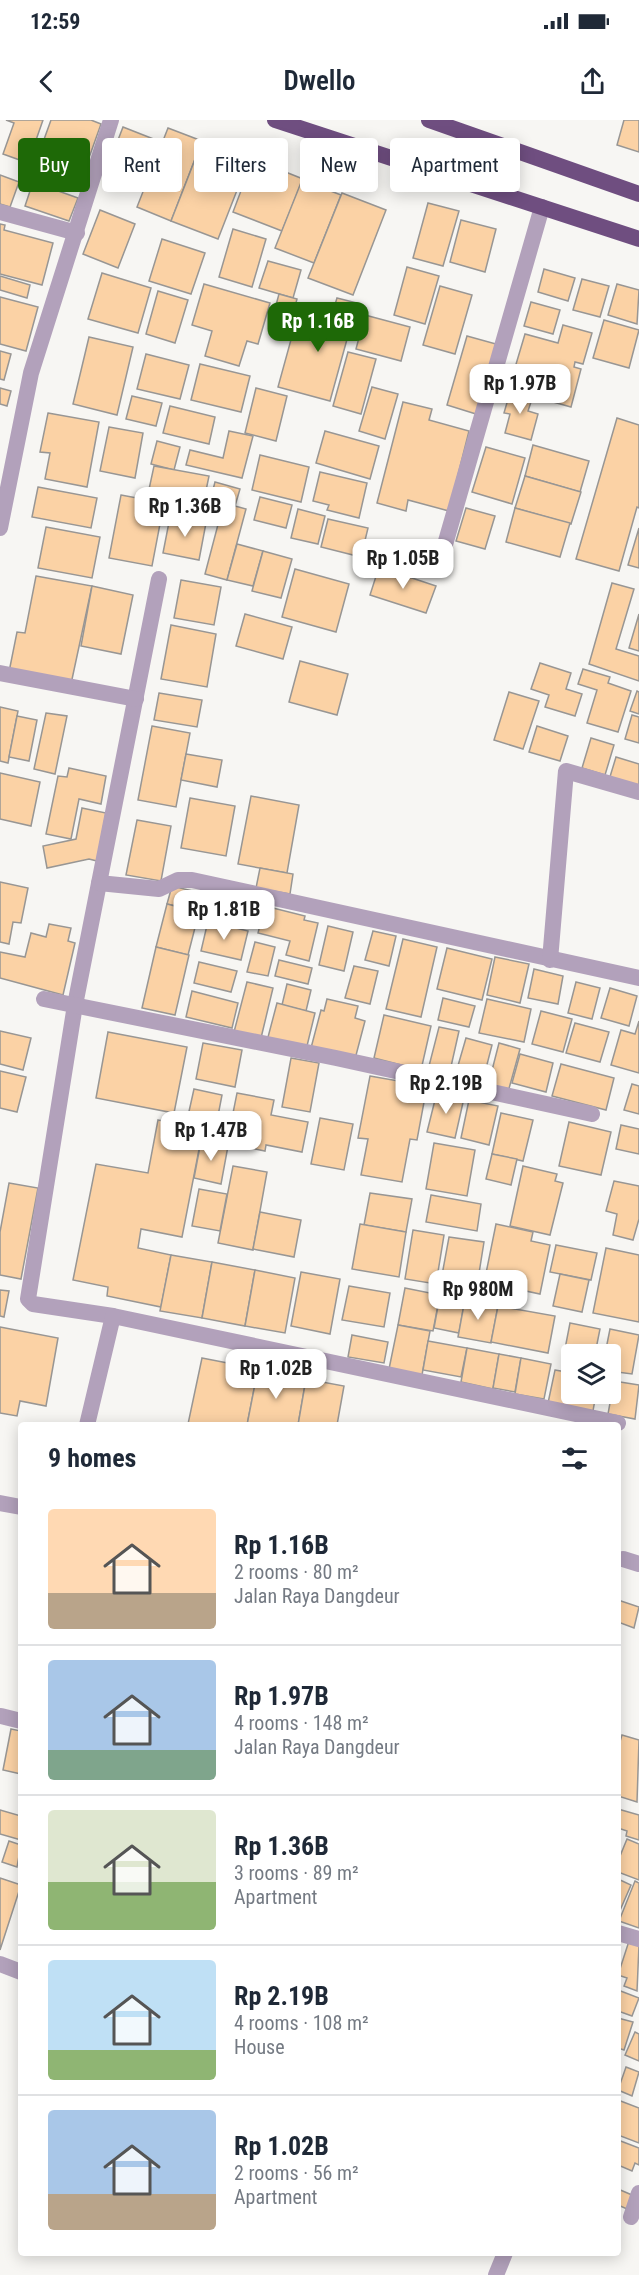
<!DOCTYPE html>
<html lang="en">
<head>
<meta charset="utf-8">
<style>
	:root { --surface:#fff; --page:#f6f6f7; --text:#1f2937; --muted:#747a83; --line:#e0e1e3; --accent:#1e6907 }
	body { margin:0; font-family:"Roboto Condensed",sans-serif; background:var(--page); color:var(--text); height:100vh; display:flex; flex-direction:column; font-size:22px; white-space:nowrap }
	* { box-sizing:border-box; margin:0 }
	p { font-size:20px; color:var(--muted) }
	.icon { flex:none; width:33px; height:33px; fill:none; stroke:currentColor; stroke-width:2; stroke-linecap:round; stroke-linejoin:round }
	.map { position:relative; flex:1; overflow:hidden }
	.panel { position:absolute; left:18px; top:1302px; width:603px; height:834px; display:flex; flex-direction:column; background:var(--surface); border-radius:6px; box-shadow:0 3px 15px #0003 }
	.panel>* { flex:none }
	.guide { position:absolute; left:18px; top:18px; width:603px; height:54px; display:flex; gap:12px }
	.fabs { position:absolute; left:561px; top:1224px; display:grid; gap:12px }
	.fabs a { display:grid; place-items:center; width:60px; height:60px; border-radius:6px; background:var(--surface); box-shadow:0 3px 15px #0003; font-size:30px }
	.price { position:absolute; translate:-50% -51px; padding:0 14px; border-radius:12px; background:#fff; color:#222; font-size:20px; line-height:39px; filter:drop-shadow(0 2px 3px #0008) }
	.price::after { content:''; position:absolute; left:50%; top:36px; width:18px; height:14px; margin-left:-9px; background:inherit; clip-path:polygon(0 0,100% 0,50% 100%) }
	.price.on { background:var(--accent); color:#fff }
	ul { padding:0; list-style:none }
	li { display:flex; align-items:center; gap:18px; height:150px; padding:0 30px }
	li+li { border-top:2px solid var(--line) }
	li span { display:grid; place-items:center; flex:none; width:168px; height:120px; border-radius:6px; color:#555 }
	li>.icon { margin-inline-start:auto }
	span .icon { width:72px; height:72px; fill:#fffc; stroke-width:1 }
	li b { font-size:26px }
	h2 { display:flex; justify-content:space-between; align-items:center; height:72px; padding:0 30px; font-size:26px }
	.chip { padding:0 21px; border-radius:6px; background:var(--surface); box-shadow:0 3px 15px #0003; font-size:21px; line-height:54px }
	.chip.on { background:var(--accent); color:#fff }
	.status { display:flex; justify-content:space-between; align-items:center; height:42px; padding:0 30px; background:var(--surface); direction:ltr }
	.status svg { height:16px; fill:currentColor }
	header { display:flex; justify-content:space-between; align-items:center; height:78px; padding:0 30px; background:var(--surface); font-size:27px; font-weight:600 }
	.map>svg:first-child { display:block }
	.building { fill:#fbd2a5; stroke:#989694; stroke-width:1.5 }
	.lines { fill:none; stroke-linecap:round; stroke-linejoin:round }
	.minor { stroke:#b2a1bb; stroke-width:16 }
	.trunk { stroke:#6f4e80; stroke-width:16 }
</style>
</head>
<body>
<div class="status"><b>12:59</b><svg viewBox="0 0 49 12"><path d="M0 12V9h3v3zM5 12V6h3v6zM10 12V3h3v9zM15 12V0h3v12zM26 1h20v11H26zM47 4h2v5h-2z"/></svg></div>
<header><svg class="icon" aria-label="back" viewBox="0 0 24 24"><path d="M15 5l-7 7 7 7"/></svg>Dwello<svg class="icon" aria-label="share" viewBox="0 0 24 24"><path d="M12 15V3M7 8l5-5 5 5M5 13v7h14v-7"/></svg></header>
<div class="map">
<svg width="639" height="2155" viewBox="0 0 639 2155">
	<rect width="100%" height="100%" fill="#f7f6f3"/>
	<g class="building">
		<path d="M6,0H43L28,43L3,34L14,3Z"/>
		<path d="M51,0H91L101,4L79,66L33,50Z"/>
		<path d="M624,0H639V32L617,25Z"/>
		<path d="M123,7L156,20L136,71L103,59Z"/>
		<path d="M168,8L202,21L171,101L137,87Z"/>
		<path d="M203,19L250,37L218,119L171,101Z"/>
		<path d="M253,39L303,59L282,111L233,92Z"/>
		<path d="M0,55L19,62L10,87L0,84Z"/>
		<path d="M302,60L341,75L314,143L275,128Z"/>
		<path d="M33,62L78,78L69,101L25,86Z"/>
		<path d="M342,73L386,90L353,175L308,158Z"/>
		<path d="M428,83L459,91L443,146L413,138Z"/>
		<path d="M100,90L135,104L118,148L83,134Z"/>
		<path d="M461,100L496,109L485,152L450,142Z"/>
		<path d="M0,104L5,105L4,110L53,123L42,165L0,154Z"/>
		<path d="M233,109L266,119L252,167L219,157Z"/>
		<path d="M162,119L205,133L191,174L149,161Z"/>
		<path d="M268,141L301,150L293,178L259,168Z"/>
		<path d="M407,147L439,156L425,204L394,195Z"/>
		<path d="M544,149L575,158L568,181L538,172Z"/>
		<path d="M102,153L151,168L138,213L88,199Z"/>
		<path d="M0,156L30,165L27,178L0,170Z"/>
		<path d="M582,159L609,166L600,197L573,190Z"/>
		<path d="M204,164L270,183L258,224L247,221L239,246L205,236L212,211L192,205Z"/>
		<path d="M617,164L639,170L637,204L608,195Z"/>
		<path d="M440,166L472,175L455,234L423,225Z"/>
		<path d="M158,171L188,180L175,223L146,214Z"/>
		<path d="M279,174L297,179L290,205L272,200Z"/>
		<path d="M0,177L38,187L26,231L0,224Z"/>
		<path d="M337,178L357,183L330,281L278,267L292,216L299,217L306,195L330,201Z"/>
		<path d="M531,182L560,190L553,214L524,206Z"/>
		<path d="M365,195L410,207L401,241L356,229Z"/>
		<path d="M604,200L639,210L629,248L593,238Z"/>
		<path d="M563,205L592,213L583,244L575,242L574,247L581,249L571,287L539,278L545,260L514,251L525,214L558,223Z"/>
		<path d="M467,216L496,224L476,294L447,285Z"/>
		<path d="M89,217L133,227L117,295L73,284Z"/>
		<path d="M0,231L11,234L4,260L0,259Z"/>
		<path d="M348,232L376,239L361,294L333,286Z"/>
		<path d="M146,234L189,245L180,279L137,269Z"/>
		<path d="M200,244L250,256L241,292L191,280Z"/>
		<path d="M372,267L398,274L385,319L359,311Z"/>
		<path d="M0,268L11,271L7,286L0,284Z"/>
		<path d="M256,268L287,276L276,321L245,313Z"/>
		<path d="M511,269L533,276L528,291L538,294L531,320L505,313L510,294L504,293Z"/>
		<path d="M132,276L162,283L156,306L126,299Z"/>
		<path d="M403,282L432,289L429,300L469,311L449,391L408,380L406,391L377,383Z"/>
		<path d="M170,286L215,297L209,324L163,313Z"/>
		<path d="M48,293L99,302L87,367L45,359L50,333L40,332Z"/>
		<path d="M617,298L639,305V388L637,387L619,451L576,439Z"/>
		<path d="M109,307L143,313L135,358L100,351Z"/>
		<path d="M229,311L253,316L242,358L186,345L190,330L223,338Z"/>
		<path d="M325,311L379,326L370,359L316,343Z"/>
		<path d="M157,321L180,327L174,350L151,344Z"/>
		<path d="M533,325L589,341L580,372L525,356Z"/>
		<path d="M486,327L525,338L512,384L472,372Z"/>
		<path d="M260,335L309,347L301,382L252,370Z"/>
		<path d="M154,346L209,356L203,385L200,384L198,393L169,388L171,378L148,374Z"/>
		<path d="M320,352L367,363L359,398L327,390L329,385L313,381Z"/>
		<path d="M525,356L581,372L571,404L515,388Z"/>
		<path d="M215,362L240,369L235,386L246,389L227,460L205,454L220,397L207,393Z"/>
		<path d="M38,367L97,378L91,408L32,397Z"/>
		<path d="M121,375L164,383L152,446L109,438Z"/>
		<path d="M260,377L292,385L286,408L254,400Z"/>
		<path d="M466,388L495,396L485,429L456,421Z"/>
		<path d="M515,388L570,403L560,437L506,422Z"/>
		<path d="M298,389L325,396L318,424L291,418Z"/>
		<path d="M170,397L206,403L199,440L163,433Z"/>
		<path d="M328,399L368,408L361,437L321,427Z"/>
		<path d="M46,407L100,417L92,458L38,448Z"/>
		<path d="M639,408V448L628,445Z"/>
		<path d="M237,424L263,431L253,466L227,460Z"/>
		<path d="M263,431L292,439L281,478L252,471Z"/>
		<path d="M379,447L436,466L426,493L370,475Z"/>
		<path d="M295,449L349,464L336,512L282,497Z"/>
		<path d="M36,456L92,466L71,564L9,552L17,512L25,513Z"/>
		<path d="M181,460L221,467L214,505L174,498Z"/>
		<path d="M612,463L634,469L616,529L639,536V561L589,544Z"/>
		<path d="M92,466L133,475L121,534L81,526Z"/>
		<path d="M245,494L292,507L283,539L236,526Z"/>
		<path d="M639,494V531L629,528Z"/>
		<path d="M171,505L216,514L207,567L161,559Z"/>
		<path d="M300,541L348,554L337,595L289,582Z"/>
		<path d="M540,543L571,553L566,569L582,574L575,596L545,587L549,575L531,569Z"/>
		<path d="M583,549L610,557L608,563L631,571L618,612L587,603L597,570L578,564Z"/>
		<path d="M637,571L639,572V594L630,591Z"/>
		<path d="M509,572L539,581L523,629L494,620Z"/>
		<path d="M159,573L202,580L197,607L154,600Z"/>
		<path d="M0,587L18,591L8,643L0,641Z"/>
		<path d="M46,593L67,596L55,654L34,649Z"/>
		<path d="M632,595L639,597V623L625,619Z"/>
		<path d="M17,596L37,600L29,641L9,637Z"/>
		<path d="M152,606L190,613L176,687L138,680Z"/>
		<path d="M537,606L568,616L560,641L529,632Z"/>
		<path d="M591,618L614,625L605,655L582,648Z"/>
		<path d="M186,634L222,640L217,667L181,660Z"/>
		<path d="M616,637L639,644V670L609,660Z"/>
		<path d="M69,648L106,656L101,684L79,679L71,719L46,714L58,656L67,657Z"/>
		<path d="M0,653L40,662L31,706L0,699Z"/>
		<path d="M251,676L299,685L287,753L238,744Z"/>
		<path d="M190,678L235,686L226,736L181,728Z"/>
		<path d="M82,688L106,693L97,741L89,739L47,748L43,726L76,719Z"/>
		<path d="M137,700L171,706L161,761L126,755Z"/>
		<path d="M260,748L293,754L290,774L256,768Z"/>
		<path d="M0,762L28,768L21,803L13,802L9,824L0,822Z"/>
		<path d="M172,766L209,775L204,793L167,784Z"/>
		<path d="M215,774L250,782L245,801L210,792Z"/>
		<path d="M167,784L199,792L188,835L156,827Z"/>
		<path d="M265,786L305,796L304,800L318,803L309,841L286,835L290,821L258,813Z"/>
		<path d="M208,801L248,811L241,840L201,831Z"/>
		<path d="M49,804L71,808L68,821L75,823L63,875L0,858V832L25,837L31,813L46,817Z"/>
		<path d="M328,806L353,812L344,851L319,845Z"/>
		<path d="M373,811L396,816L389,846L365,840Z"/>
		<path d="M403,819L437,827L421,897L386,889Z"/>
		<path d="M255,822L275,827L268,856L247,852Z"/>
		<path d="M156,827L189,835L175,895L142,888Z"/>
		<path d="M447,828L492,839L482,880L437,869Z"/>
		<path d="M495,837L529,844L520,883L487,875Z"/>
		<path d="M279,840L312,848L308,864L275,856Z"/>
		<path d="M199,842L237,851L231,872L194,863Z"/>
		<path d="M354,846L378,851L370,884L345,878Z"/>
		<path d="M534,849L563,856L558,884L528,878Z"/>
		<path d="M247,862L273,868L261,918L234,912Z"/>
		<path d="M576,862L600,868L592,899L568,893Z"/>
		<path d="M287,864L311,870L306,891L282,885Z"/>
		<path d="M610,868L637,876L629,906L601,898Z"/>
		<path d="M192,871L238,883L232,908L186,897Z"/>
		<path d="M443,878L475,886L469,907L438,900Z"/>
		<path d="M327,879L358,886L355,898L365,901L355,939L311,928L321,890L324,891Z"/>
		<path d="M487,879L531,889L524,922L479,913Z"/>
		<path d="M277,883L315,893L306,930L267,921Z"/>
		<path d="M541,891L572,899L563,932L532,924Z"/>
		<path d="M384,895L431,906L421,950L374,938Z"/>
		<path d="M639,901V953L611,945L621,910L635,914Z"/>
		<path d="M575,903L609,912L600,942L566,933Z"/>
		<path d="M439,907L459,911L450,951L429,946Z"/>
		<path d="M0,911L31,918L23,950L0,944Z"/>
		<path d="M108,912L187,927L174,993L96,978Z"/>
		<path d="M466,918L492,925L482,964L455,956Z"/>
		<path d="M203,923L242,930L235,967L196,959Z"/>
		<path d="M499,923L520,929L508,972L488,966Z"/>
		<path d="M520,934L553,943L546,972L512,963Z"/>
		<path d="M291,938L319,943L310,992L282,987Z"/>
		<path d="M561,944L614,958L606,990L552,976Z"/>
		<path d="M0,951L26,957L17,992L0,988Z"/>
		<path d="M370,956L427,966L417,1020L410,1019L402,1062L361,1055L368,1019L358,1018Z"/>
		<path d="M632,964L639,966V994L624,990Z"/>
		<path d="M194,969L222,975L217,1001L188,996Z"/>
		<path d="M437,972L464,978L455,1018L427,1012Z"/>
		<path d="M237,973L274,980L271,995L308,1002L302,1032L266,1025L265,1031L227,1023Z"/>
		<path d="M469,980L498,986L489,1025L461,1018Z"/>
		<path d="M501,993L533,1000L523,1041L492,1034Z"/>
		<path d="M320,998L353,1004L344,1050L311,1044Z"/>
		<path d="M158,1000L203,1009L182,1117L141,1109L138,1128L171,1135L161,1187L107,1176L108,1167L73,1160L96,1044L148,1053Z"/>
		<path d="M569,1002L611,1012L601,1055L559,1046Z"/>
		<path d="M621,1005L639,1009V1034L616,1029Z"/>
		<path d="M201,1021L228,1026L221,1064L194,1058Z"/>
		<path d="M434,1023L475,1030L467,1076L426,1069Z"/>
		<path d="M492,1034L517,1039L511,1065L486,1059Z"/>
		<path d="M233,1046L267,1052L253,1130L218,1123Z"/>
		<path d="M523,1046L557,1054L555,1061L563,1063L550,1115L510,1106Z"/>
		<path d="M614,1061L639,1066V1099L633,1120L613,1115L617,1094L606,1091Z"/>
		<path d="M9,1063L38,1068L21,1159L0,1155V1112Z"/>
		<path d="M199,1069L227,1074L220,1111L192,1106Z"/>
		<path d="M370,1073L412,1079L406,1112L364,1105Z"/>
		<path d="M431,1075L481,1084L477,1111L426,1102Z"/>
		<path d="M260,1092L301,1100L294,1137L253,1129Z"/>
		<path d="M360,1104L406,1112L399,1157L352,1149Z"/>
		<path d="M496,1104L533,1112L531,1121L550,1125L540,1174L521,1170L519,1181L482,1173Z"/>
		<path d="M413,1110L444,1115L436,1164L405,1159Z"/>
		<path d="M449,1117L484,1122L476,1172L440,1166Z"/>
		<path d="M556,1125L597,1133L591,1160L550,1152Z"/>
		<path d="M606,1128L639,1135V1202L593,1193Z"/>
		<path d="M171,1135L212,1142L202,1198L160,1191Z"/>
		<path d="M212,1142L255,1150L245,1206L202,1198Z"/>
		<path d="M255,1150L295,1158L285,1213L245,1206Z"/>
		<path d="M301,1152L340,1159L330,1214L291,1206Z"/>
		<path d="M560,1154L589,1160L582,1192L553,1186Z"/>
		<path d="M349,1166L390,1173L384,1207L342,1200Z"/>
		<path d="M405,1168L440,1175L433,1211L398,1205Z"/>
		<path d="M0,1170L9,1171L4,1197L0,1196Z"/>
		<path d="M440,1175L465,1179L459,1213L434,1208Z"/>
		<path d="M465,1179L498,1186L491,1223L458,1217Z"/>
		<path d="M498,1186L555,1196L548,1233L491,1222Z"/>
		<path d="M570,1203L600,1209L595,1234H572V1240L563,1239Z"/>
		<path d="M398,1205L430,1211L422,1255L389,1249Z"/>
		<path d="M0,1207L58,1218L46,1286L20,1281L17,1296L0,1293Z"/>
		<path d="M610,1209L639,1215L632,1254L610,1251V1234H605Z"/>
		<path d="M352,1215L388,1222L384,1243L348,1237Z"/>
		<path d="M428,1221L467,1228L461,1257L423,1250Z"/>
		<path d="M467,1228L499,1234L493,1269L461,1262Z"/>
		<path d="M499,1234L521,1238L515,1272L493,1268Z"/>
		<path d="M202,1238L258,1249L247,1305L188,1304Z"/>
		<path d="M521,1238L551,1244L544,1279L515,1274Z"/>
		<path d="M258,1249L306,1259L298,1305H247Z"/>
		<path d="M555,1250L572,1253V1274H596L593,1291L548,1283Z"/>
		<path d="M306,1259L344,1266L337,1305H298Z"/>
		<path d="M614,1261L639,1265L635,1299L608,1294Z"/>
		<path d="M618,1480L639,1487L634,1508L618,1502Z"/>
		<path d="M11,1609L21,1611V1654L3,1650Z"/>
		<path d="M622,1615L639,1620L637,1682L618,1676V1628Z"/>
		<path d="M618,1689L639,1695V1720L626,1716L627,1711L618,1708Z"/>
		<path d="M0,1690L21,1696V1720L0,1714Z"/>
		<path d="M627,1719L639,1724V1760L618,1752V1741Z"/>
		<path d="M9,1721L21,1725L17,1747L2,1742Z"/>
		<path d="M0,1758L21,1765L0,1830Z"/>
		<path d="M618,1759L631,1765L618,1795Z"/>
		<path d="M635,1761L639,1763V1808L619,1801Z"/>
		<path d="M629,1821L639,1825L637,1871L624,1866L627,1858L618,1855Z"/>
		<path d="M618,1870L639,1878L632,1896L618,1891Z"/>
		<path d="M618,1898L633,1902L624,1930L618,1928Z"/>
		<path d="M635,1912L639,1914V1941L625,1935Z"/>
		<path d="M626,1947L639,1952L632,1976L618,1970Z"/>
		<path d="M618,1980L639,1988V2023L618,2015Z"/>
		<path d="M618,2020L639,2028V2045L635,2043L632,2051L618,2045Z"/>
		<path d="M618,2069L632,2075L627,2089L618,2085Z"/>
	</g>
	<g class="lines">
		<g class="minor">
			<path d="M0,92L77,113"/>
			<path d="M0,408L31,253L111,0"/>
			<path d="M440,442L542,87"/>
			<path d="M159,459L75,885L28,1179L33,1184L113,1196L618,1303"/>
			<path d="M0,553L136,579"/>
			<path d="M99,763L159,769L178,760H192L639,858"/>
			<path d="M550,840L566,651L639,672"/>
			<path d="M44,879L336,938L592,994"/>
			<path d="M87,1305L113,1196"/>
			<path d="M0,1383L21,1387"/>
			<path d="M623,1439L639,1444"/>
			<path d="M1,1596L21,1601"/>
			<path d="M618,1813L639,1819"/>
			<path d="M0,1844L21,1852"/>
			<path d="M631,2097L639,2073"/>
			<path d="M496,2155L505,2133"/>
		</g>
		<g class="trunk">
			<path d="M275,0L639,119"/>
			<path d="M429,0L639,74"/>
		</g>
	</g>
</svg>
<div class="fabs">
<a><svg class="icon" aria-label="layers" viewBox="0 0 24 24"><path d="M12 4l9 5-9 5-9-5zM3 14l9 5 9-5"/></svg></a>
</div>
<b class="price on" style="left:318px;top:233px">Rp 1.16B</b>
<b class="price" style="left:520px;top:295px">Rp 1.97B</b>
<b class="price" style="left:185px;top:418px">Rp 1.36B</b>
<b class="price" style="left:403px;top:470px">Rp 1.05B</b>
<b class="price" style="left:224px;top:821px">Rp 1.81B</b>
<b class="price" style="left:446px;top:995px">Rp 2.19B</b>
<b class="price" style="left:211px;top:1042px">Rp 1.47B</b>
<b class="price" style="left:478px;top:1201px">Rp 980M</b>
<b class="price" style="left:276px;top:1280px">Rp 1.02B</b>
<div class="guide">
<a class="chip on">Buy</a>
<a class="chip">Rent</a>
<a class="chip">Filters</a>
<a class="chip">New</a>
<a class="chip">Apartment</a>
</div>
<section class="panel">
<h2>9 homes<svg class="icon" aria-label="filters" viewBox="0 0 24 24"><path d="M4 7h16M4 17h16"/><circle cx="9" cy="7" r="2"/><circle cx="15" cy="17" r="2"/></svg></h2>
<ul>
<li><span style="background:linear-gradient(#ffd9b3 70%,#b9a48a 0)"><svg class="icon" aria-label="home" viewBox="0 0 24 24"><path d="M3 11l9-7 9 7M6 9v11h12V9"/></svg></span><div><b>Rp 1.16B</b><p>2 rooms · 80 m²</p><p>Jalan Raya Dangdeur</p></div></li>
<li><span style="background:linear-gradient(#a9c7e8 75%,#7fa58c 0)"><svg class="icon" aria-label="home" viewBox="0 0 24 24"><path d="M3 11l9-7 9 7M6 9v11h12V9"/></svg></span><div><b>Rp 1.97B</b><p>4 rooms · 148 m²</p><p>Jalan Raya Dangdeur</p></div></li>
<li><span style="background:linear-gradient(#dfe7d0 60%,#8fb573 0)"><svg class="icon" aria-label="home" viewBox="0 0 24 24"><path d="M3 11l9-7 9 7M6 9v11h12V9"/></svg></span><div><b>Rp 1.36B</b><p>3 rooms · 89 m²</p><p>Apartment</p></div></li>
<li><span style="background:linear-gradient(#bfe0f5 75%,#8fb573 0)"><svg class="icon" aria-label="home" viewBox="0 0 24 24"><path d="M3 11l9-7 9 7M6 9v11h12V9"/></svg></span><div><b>Rp 2.19B</b><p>4 rooms · 108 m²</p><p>House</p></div></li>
<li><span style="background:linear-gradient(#a9c7e8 70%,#b9a48a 0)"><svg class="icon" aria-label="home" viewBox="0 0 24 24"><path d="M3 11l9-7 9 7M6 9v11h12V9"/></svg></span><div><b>Rp 1.02B</b><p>2 rooms · 56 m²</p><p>Apartment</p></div></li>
</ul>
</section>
</div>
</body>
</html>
